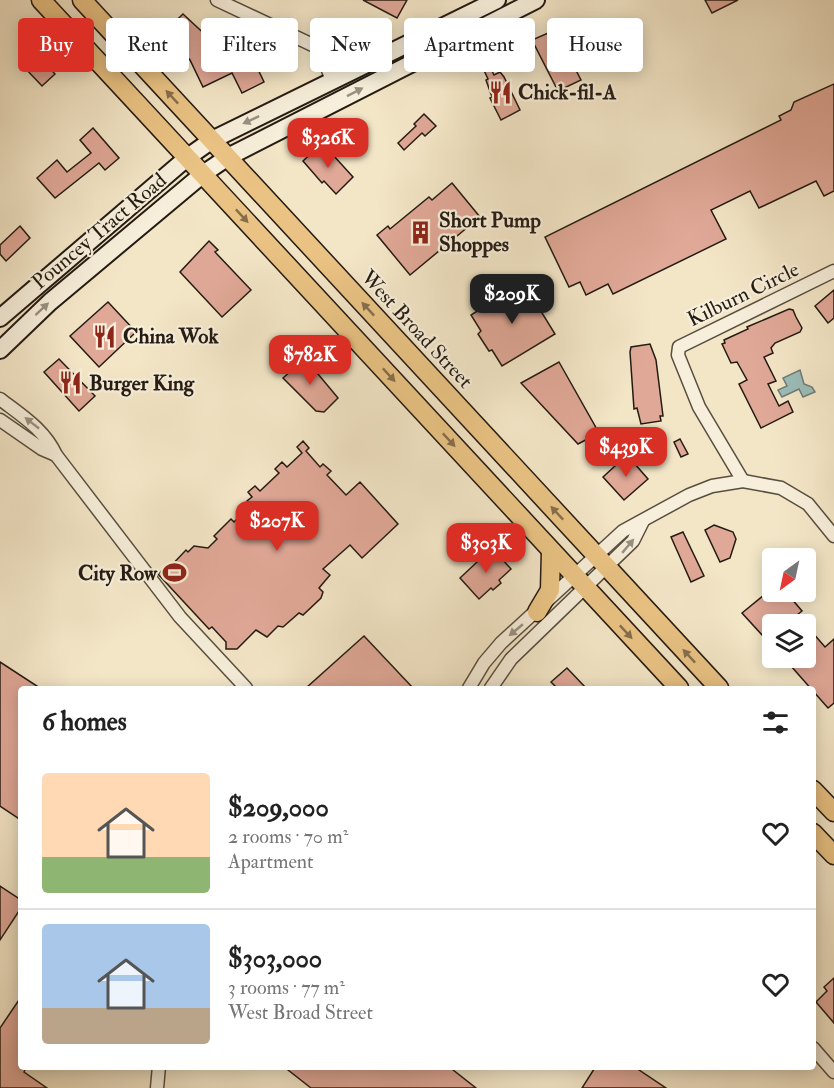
<!DOCTYPE html>
<html lang="en">
<head>
<meta charset="utf-8">
<style>
	:root { --surface:#fff; --page:#f6f6f6; --text:#222; --muted:#767676; --line:#e0e0e0; --accent:#d93025 }
	body { margin:0; font-family:"IM FELL Double Pica",serif; background:var(--page); color:var(--text); height:100vh; display:flex; flex-direction:column; font-size:22px; white-space:nowrap }
	* { box-sizing:border-box; margin:0 }
	p { font-size:20px; color:var(--muted) }
	.icon { flex:none; width:33px; height:33px; fill:none; stroke:currentColor; stroke-width:2; stroke-linecap:round; stroke-linejoin:round }
	.map { position:relative; flex:1; overflow:hidden }
	.details { position:absolute; left:18px; top:686px; width:798px; height:384px; display:flex; flex-direction:column; background:var(--surface); border-radius:6px; box-shadow:0 3px 15px #0003 }
	.details>* { flex:none }
	.top-card { position:absolute; left:18px; top:18px; width:798px; height:54px; display:flex; gap:12px }
	.needle { width:39px; rotate:213deg }
	.tools { position:absolute; left:762px; top:548px; display:grid; gap:12px }
	.tools a { display:grid; place-items:center; width:54px; height:54px; border-radius:6px; background:var(--surface); box-shadow:0 3px 15px #0003; font-size:30px }
	.price { position:absolute; translate:-50% -51px; padding:0 14px; border-radius:12px; background:var(--accent); color:#fff; font-size:20px; line-height:39px; filter:drop-shadow(0 2px 3px #0008) }
	.price::after { content:''; position:absolute; left:50%; top:36px; width:18px; height:14px; margin-left:-9px; background:inherit; clip-path:polygon(0 0,100% 0,50% 100%) }
	.price.selected { background:#222; color:#fff }
	ul { padding:0; list-style:none }
	li { display:flex; align-items:center; gap:18px; height:150px; padding:0 24px }
	li+li { border-top:2px solid var(--line) }
	li span { display:grid; place-items:center; flex:none; width:168px; height:120px; border-radius:6px; color:#555 }
	li>.icon { margin-inline-start:auto }
	span .icon { width:72px; height:72px; fill:#fffc; stroke-width:1 }
	li b { font-size:26px }
	h2 { display:flex; justify-content:space-between; align-items:center; height:72px; padding:0 24px; font-size:26px }
	.tag { padding:0 21px; border-radius:6px; background:var(--surface); box-shadow:0 3px 15px #0003; font-size:21px; line-height:54px }
	.tag.selected { background:var(--accent); color:#fff }
	.map>svg:first-child { display:block }
	.water { fill:#9cbeba; stroke:#6c7d77; stroke-width:1.5 }
	.building { fill:#e0a897; stroke:#241b13; stroke-width:1.5 }
	.lines { fill:none; stroke-linecap:round; stroke-linejoin:round }
	.minor-casing { stroke:#584e40; stroke-width:15 }
	.secondary-casing { stroke:#241b13; stroke-width:20 }
	.primary-casing { stroke:#241b13; stroke-width:21 }
	.minor { stroke:#f7efdb; stroke-width:12 }
	.secondary { stroke:#f7efdb; stroke-width:16 }
	.primary { stroke:#eac384; stroke-width:18 }
	.oneway { fill:#989081 }
	.oneway2 { fill:#876f4c }
	.labels { text-anchor:middle; stroke-width:4.5; stroke-linejoin:round; paint-order:stroke }
	.poi-label { font-size:21px; font-weight:bold; fill:#241b13; stroke:#f7efdb; text-anchor:start }
	.street-label { font-size:21px; fill:#241b13; stroke:#f7efdb }
</style>
</head>
<body>
<div class="map">
<svg width="834" height="1088" viewBox="0 0 834 1088">
	<rect width="100%" height="100%" fill="#f3e6c7"/>
	<filter id="stains"><feTurbulence type="fractalNoise" baseFrequency=".00333" numOctaves="4"/><feColorMatrix values="0 0 0 0 .2 0 0 0 0 .09 0 0 0 0 .02 0 0 0 .5 -.17"/></filter>
	<radialGradient id="worn" r=".72"><stop offset=".6" stop-color="#630" stop-opacity="0"/><stop offset="1" stop-color="#630" stop-opacity=".3"/></radialGradient>
	<path class="water" d="M800,370L804,384L812,387L815,392L803,397L799,389L782,397L778,390L787,386L783,378Z"/>
	<g class="building">
		<path d="M363,0H407L397,18Z"/>
		<path d="M705,0H738L712,13Z"/>
		<path d="M183,14L212,41L208,45L218,54L227,50L237,70L254,61L264,82L242,93L232,73L203,87L190,60L164,32Z"/>
		<path d="M555,30L581,80L558,91L532,40Z"/>
		<path d="M37,55L55,74L42,86L24,67Z"/>
		<path d="M487,61L494,75L500,72L504,77L520,110L501,120L490,98L492,97L486,80L488,79L481,64Z"/>
		<path d="M834,84V191L824,196L816,181L759,208L750,191L711,210L726,239L613,294L608,284L586,295L580,282L569,287L545,237L781,120L779,116L791,110L794,102Z"/>
		<path d="M424,114L436,126L425,136L422,133L404,150L398,143L416,126L414,124Z"/>
		<path d="M93,128L119,158L105,170L99,163L55,198L37,178L57,160L67,172L91,153L80,140Z"/>
		<path d="M318,147L320,150L332,147L333,155L353,177L336,194L324,181L322,183L303,161Z"/>
		<path d="M452,183L480,217L410,275L377,235L388,226L390,229L429,197L432,200Z"/>
		<path d="M20,226L30,238L6,261L0,254V245Z"/>
		<path d="M209,241L218,250L215,252L251,290L222,317L180,272Z"/>
		<path d="M523,282L555,334L502,366L492,350L489,351L478,334L481,331L471,315Z"/>
		<path d="M834,290V318L828,323L815,306Z"/>
		<path d="M108,302L136,332L99,367L70,336Z"/>
		<path d="M789,309L793,310L796,317L802,328L800,332L775,343L771,348L773,353L764,357L776,381L768,384L779,406L788,401L793,412L761,428L739,384L747,380L737,362L731,363L722,344L725,343L724,340L748,329L747,327Z"/>
		<path d="M650,344L656,360L663,416H660L661,421L641,424L637,408L634,409L630,352L631,347Z"/>
		<path d="M303,356L338,398L324,412L316,411L283,378L292,370L289,367Z"/>
		<path d="M59,359L95,396L79,411L44,372Z"/>
		<path d="M559,362L599,433L578,444L521,383Z"/>
		<path d="M680,439L688,454L681,457L674,442Z"/>
		<path d="M303,441L309,448L306,451L320,467L323,464L331,471L327,475L346,495L360,482L398,524L362,558L350,545L323,569L330,575L319,588L323,592L321,598L303,615L299,613L283,627L278,626L267,637L256,630L237,649H226V642L212,627L209,629L158,574L166,567L168,569L186,550L188,552L194,546L208,548L217,539L214,536L231,519L234,522L246,510L247,501L252,497L248,492L255,486L260,491L279,473L275,469L282,462L287,467L302,453L297,447Z"/>
		<path d="M627,455L648,479L624,500L603,477Z"/>
		<path d="M714,525L733,532L736,539L730,558L720,562L705,530Z"/>
		<path d="M683,532L704,576L691,582L671,537Z"/>
		<path d="M492,548L511,569L499,580L501,583L493,590L491,588L479,599L460,578Z"/>
		<path d="M769,591H785L802,611L797,615L805,624H772V646L742,613Z"/>
		<path d="M806,625L825,647L834,639V703L828,708L783,657H806Z"/>
		<path d="M364,636L413,688H306Z"/>
		<path d="M0,662L40,688H21V820L0,806Z"/>
		<path d="M567,668L586,688H557L551,682Z"/>
		<path d="M0,886L21,900V908L0,940Z"/>
		<path d="M834,978V1023L816,1002L827,991L824,987Z"/>
		<path d="M21,997V1066H27L24,1072L47,1088H0V1028Z"/>
		<path d="M283,1066H448L476,1088H311Z"/>
		<path d="M596,1066H633L666,1088H582Z"/>
	</g>
	<g class="lines">
		<defs>
			<g id="minor">
				<path d="M217,0L319,48L332,80"/>
				<path d="M0,399C22,416 44,429 56,455L180,617L246,688"/>
				<path d="M0,420L42,449L56,455"/>
				<path d="M743,481L699,407L678,355L679,347L834,271"/>
				<path d="M469,688L484,663L501,643L623,531L689,495L712,486L743,481L781,488L808,504L834,536"/>
				<path d="M491,688L511,659L633,541L643,521"/>
				<path d="M813,1048L834,1072"/>
				<path d="M157,1088L159,1066"/>
			</g>
			<g id="secondary">
				<path d="M0,318L188,157L212,140L497,0"/>
				<path d="M0,350L50,302L203,174L228,157L536,0"/>
			</g>
			<g id="primary">
				<path d="M41,0L679,688"/>
				<path d="M82,0L719,688"/>
				<path d="M537,612L550,590L551,551"/>
				<path d="M813,790L834,812"/>
				<path d="M813,833L834,855"/>
			</g>
		</defs>
		<use href="#minor" class="minor-casing"/>
		<use href="#secondary" class="secondary-casing"/>
		<use href="#primary" class="primary-casing"/>
		<use href="#minor" class="minor"/>
		<use href="#secondary" class="secondary"/>
		<use href="#primary" class="primary"/>
	</g>
	<defs><path id="oneway-solid" d="M-6-.8H1V-3.2L6.5 0L1 3.2V.8H-6Z" transform="scale(1.5)"/></defs>
	<g class="oneway">
		<use href="#oneway-solid" transform="translate(355 92) rotate(-27)"/>
		<use href="#oneway-solid" transform="translate(251 120) rotate(155)"/>
		<use href="#oneway-solid" transform="translate(42 309) rotate(-43)"/>
		<use href="#oneway-solid" transform="translate(32 423) rotate(-142)"/>
		<use href="#oneway-solid" transform="translate(628 546) rotate(-50)"/>
		<use href="#oneway-solid" transform="translate(516 630) rotate(140)"/>
	</g>
	<g class="oneway2">
		<use href="#oneway-solid" transform="translate(172 97) rotate(-133)"/>
		<use href="#oneway-solid" transform="translate(242 216) rotate(47)"/>
		<use href="#oneway-solid" transform="translate(368 309) rotate(-133)"/>
		<use href="#oneway-solid" transform="translate(389 375) rotate(47)"/>
		<use href="#oneway-solid" transform="translate(449 440) rotate(47)"/>
		<use href="#oneway-solid" transform="translate(557 513) rotate(-133)"/>
		<use href="#oneway-solid" transform="translate(626 632) rotate(47)"/>
		<use href="#oneway-solid" transform="translate(689 656) rotate(-133)"/>
	</g>
	<defs>
		<symbol id="restaurant-bare" viewBox="-9 -9 18 18"><path d="M-5-6h1v4h1v-4h1v4h1v-4h1v5L-1.5 .5V6h-2V.5L-5-1ZM5-6V6H3V1.5H1.5Q1.5-4 5-6Z" fill="#8f2418" stroke="#f7efdb" stroke-width="2.5" paint-order="stroke"/></symbol>
		<symbol id="building-bare" viewBox="-9 -9 18 18"><path d="M-4-6H4V6H1V3H-1V6H-4ZM-2.5-4.3h1.7v1.8h-1.7ZM.8-4.3h1.7v1.8H.8ZM-2.5-1h1.7V.8h-1.7ZM.8-1h1.7V.8H.8Z" fill="#8f2418" stroke="#f7efdb" stroke-width="2.5" paint-order="stroke"/></symbol>
		<symbol id="stadium-bare" viewBox="-9 -9 18 18"><path d="M0-5a6.5 5 0 1 0 0 10a6.5 5 0 1 0 0-10ZM-3.5-1.8h7v3.6h-7Z" fill="#8f2418" stroke="#f7efdb" stroke-width="2.5" paint-order="stroke"/></symbol>
	</defs>
	<g fill-rule="evenodd">
		<use href="#restaurant-bare" x="484" y="76" width="33" height="33"/>
		<use href="#building-bare" x="404" y="216" width="33" height="33"/>
		<use href="#restaurant-bare" x="88" y="320" width="33" height="33"/>
		<use href="#restaurant-bare" x="54" y="366" width="33" height="33"/>
		<use href="#stadium-bare" x="158" y="556" width="33" height="33"/>
	</g>
	<g class="labels">
		<g class="poi-label">
			<text x="518" y="99">Chick-fil-A</text>
			<text x="439" y="227">Short Pump<tspan x="439" dy="24">Shoppes</tspan></text>
			<text x="123" y="343">China Wok</text>
			<text x="89" y="390">Burger King</text>
			<text x="157" y="580" text-anchor="end">City Row</text>
		</g>
		<g class="street-label">
			<text transform="translate(99 231) rotate(-40)" y="7">Pouncey Tract Road</text>
			<text transform="translate(743 294) rotate(-26)" y="7">Kilburn Circle</text>
			<text transform="translate(417 329) rotate(47)" y="7">West Broad Street</text>
		</g>
	</g>
	<rect width="100%" height="100%" filter="url(#stains)"/>
	<rect width="100%" height="100%" fill="url(#worn)"/>
</svg>
<div class="tools">
<a><svg class="needle" viewBox="-14 -14 28 28"><path d="M0-13l5 13h-10z" fill="#e53935"/><path d="M0 13l5-13h-10z" fill="#767676"/></svg></a>
<a><svg class="icon" aria-label="layers" viewBox="0 0 24 24"><path d="M12 4l9 5-9 5-9-5zM3 14l9 5 9-5"/></svg></a>
</div>
<b class="price" style="left:328px;top:169px">$326K</b>
<b class="price selected" style="left:512px;top:325px">$209K</b>
<b class="price" style="left:310px;top:386px">$782K</b>
<b class="price" style="left:626px;top:478px">$439K</b>
<b class="price" style="left:277px;top:552px">$207K</b>
<b class="price" style="left:486px;top:574px">$303K</b>
<div class="top-card">
<a class="tag selected">Buy</a>
<a class="tag">Rent</a>
<a class="tag">Filters</a>
<a class="tag">New</a>
<a class="tag">Apartment</a>
<a class="tag">House</a>
</div>
<section class="details">
<h2>6 homes<svg class="icon" aria-label="filters" viewBox="0 0 24 24"><path d="M4 7h16M4 17h16"/><circle cx="9" cy="7" r="2"/><circle cx="15" cy="17" r="2"/></svg></h2>
<ul>
<li><span style="background:linear-gradient(#ffd9b3 70%,#8fb573 0)"><svg class="icon" aria-label="home" viewBox="0 0 24 24"><path d="M3 11l9-7 9 7M6 9v11h12V9"/></svg></span><div><b>$209,000</b><p>2 rooms · 70 m²</p><p>Apartment</p></div><svg class="icon" aria-label="heart" viewBox="0 0 24 24"><path d="M12 20l-8-8c-3-5 5-10 8-4 3-6 11-1 8 4z"/></svg></li>
<li><span style="background:linear-gradient(#a9c7e8 70%,#b9a48a 0)"><svg class="icon" aria-label="home" viewBox="0 0 24 24"><path d="M3 11l9-7 9 7M6 9v11h12V9"/></svg></span><div><b>$303,000</b><p>3 rooms · 77 m²</p><p>West Broad Street</p></div><svg class="icon" aria-label="heart" viewBox="0 0 24 24"><path d="M12 20l-8-8c-3-5 5-10 8-4 3-6 11-1 8 4z"/></svg></li>
</ul>
</section>
</div>
</body>
</html>
